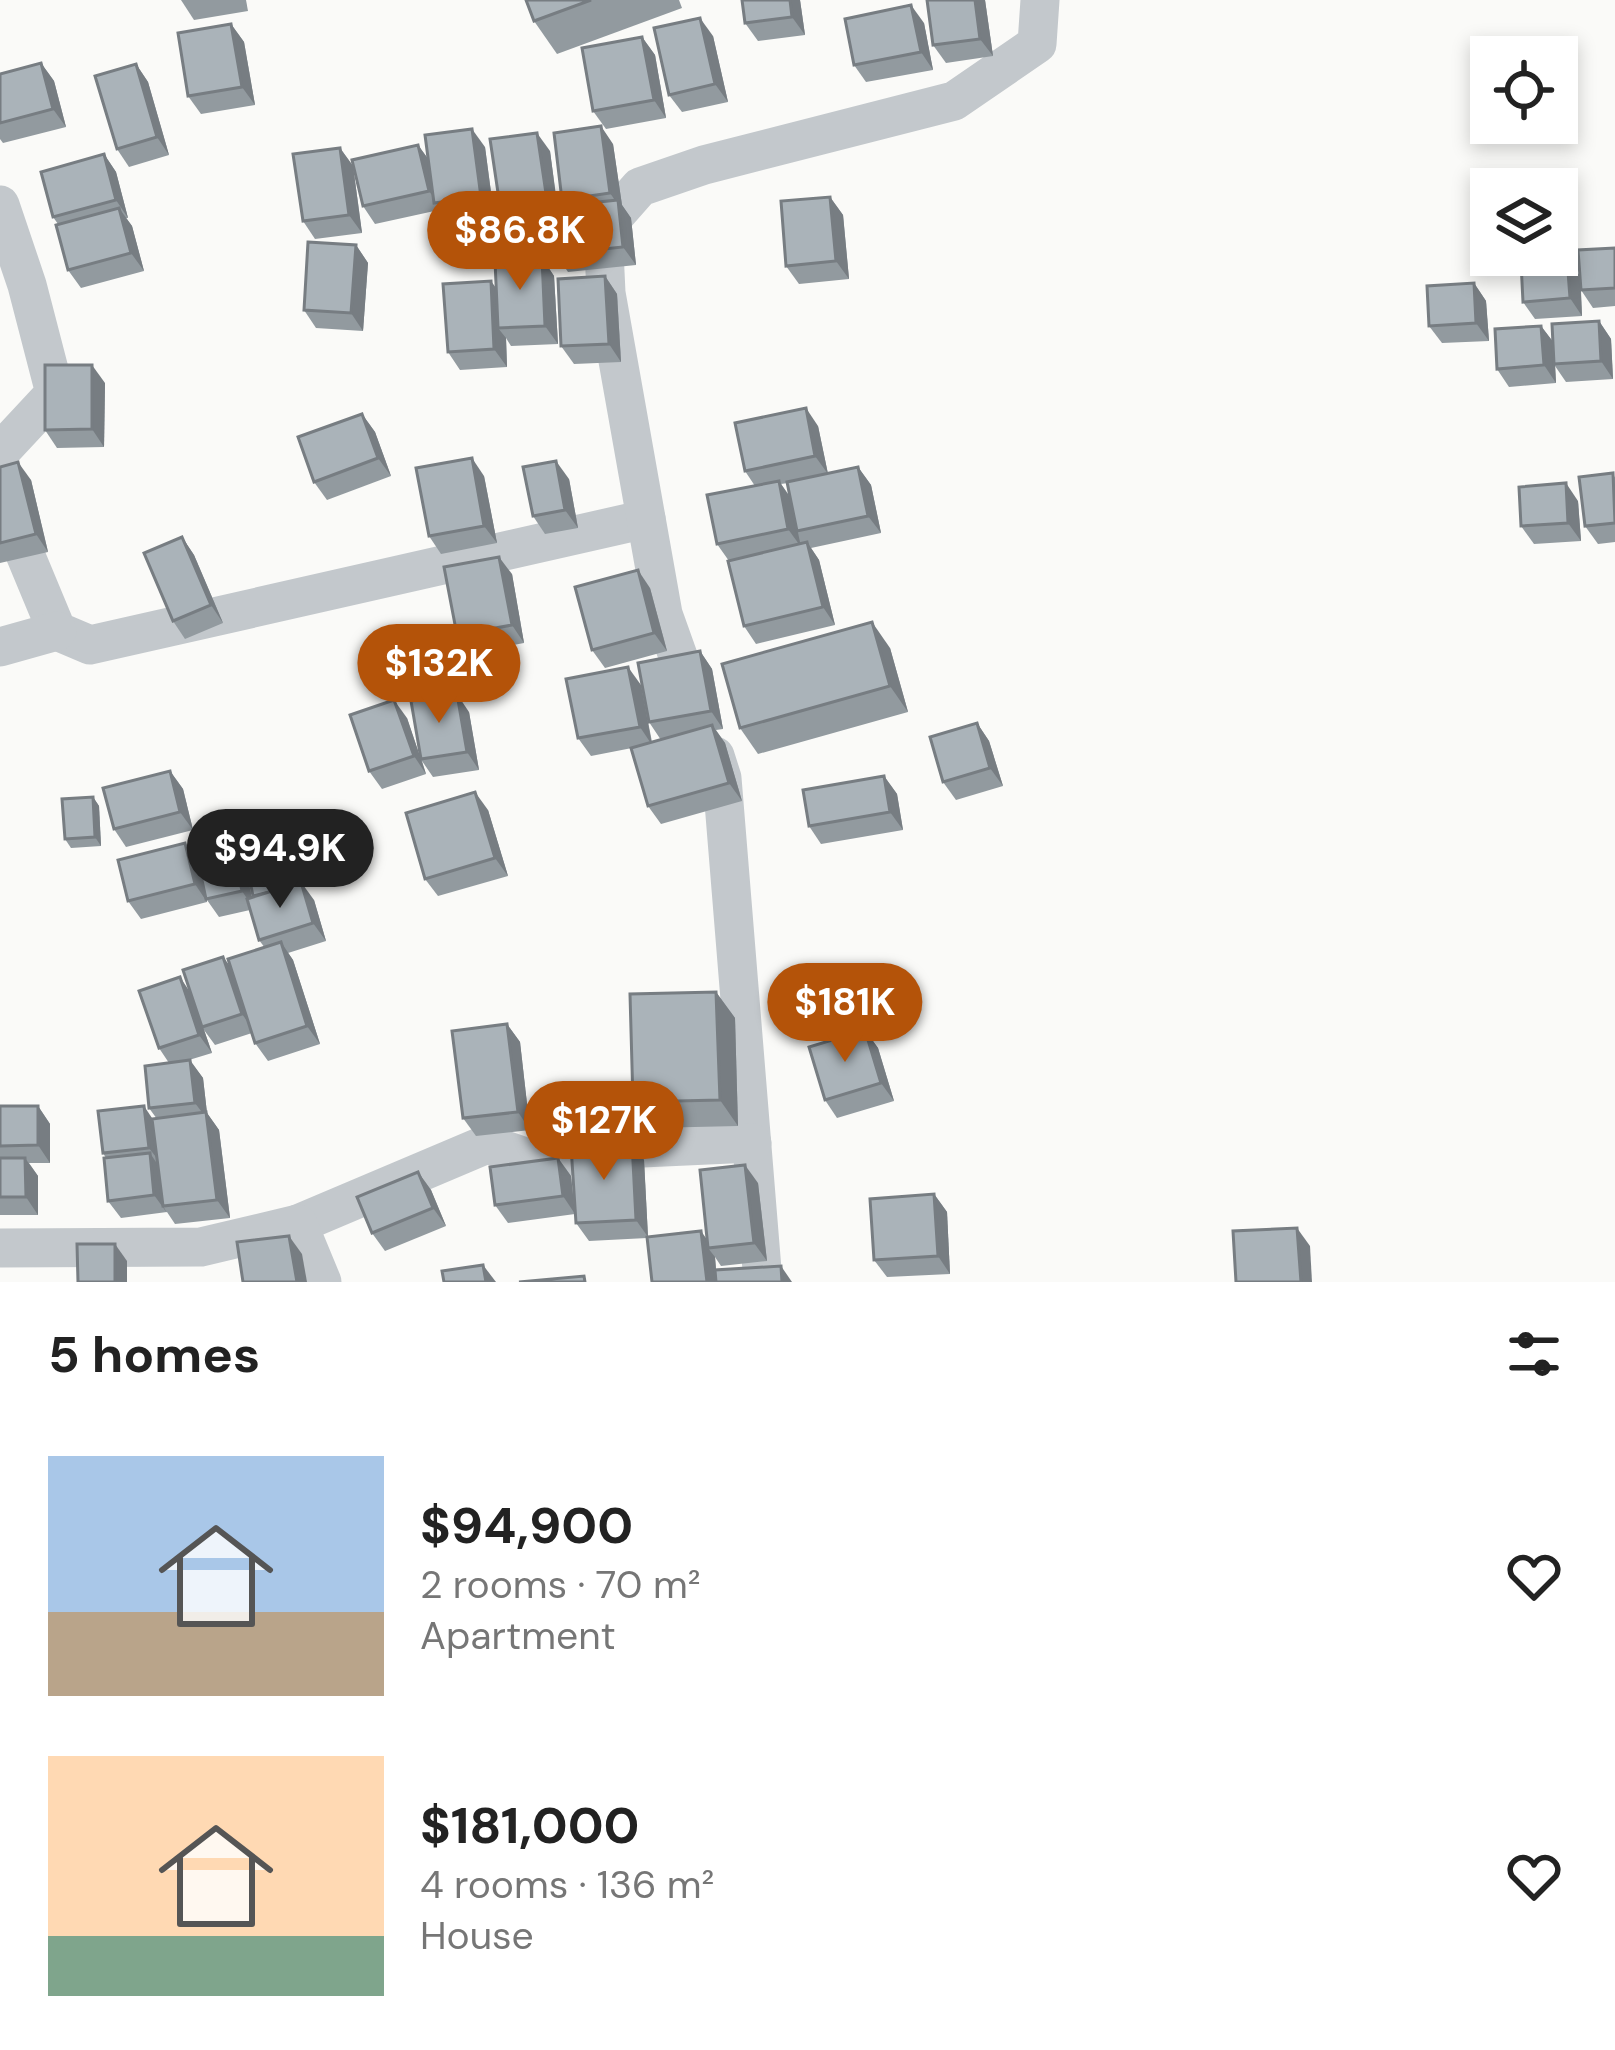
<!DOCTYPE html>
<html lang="en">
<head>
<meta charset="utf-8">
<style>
	:root { --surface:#fff; --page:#f6f6f6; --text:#222; --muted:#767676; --accent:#b45309 }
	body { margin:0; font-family:"DM Sans",sans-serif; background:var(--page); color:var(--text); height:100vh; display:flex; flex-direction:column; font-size:45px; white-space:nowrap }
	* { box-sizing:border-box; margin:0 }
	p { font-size:39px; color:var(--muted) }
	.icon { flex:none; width:66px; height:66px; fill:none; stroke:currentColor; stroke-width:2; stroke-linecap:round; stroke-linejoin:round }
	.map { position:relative; height:1282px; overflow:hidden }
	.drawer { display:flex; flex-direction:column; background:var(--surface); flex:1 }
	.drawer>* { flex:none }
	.tools { position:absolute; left:1470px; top:36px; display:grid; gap:24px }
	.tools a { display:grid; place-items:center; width:108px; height:108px; border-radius:0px; background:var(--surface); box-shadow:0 6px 18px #0003; font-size:60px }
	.price { position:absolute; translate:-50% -102px; padding:0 27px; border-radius:42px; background:var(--accent); color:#fff; font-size:39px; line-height:78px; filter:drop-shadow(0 3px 6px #0008) }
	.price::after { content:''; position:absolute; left:50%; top:72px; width:36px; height:27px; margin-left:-18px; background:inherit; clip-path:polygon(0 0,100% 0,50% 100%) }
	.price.current { background:#222; color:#fff }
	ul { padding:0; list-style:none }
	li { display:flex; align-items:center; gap:36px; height:300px; padding:0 48px }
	li span { display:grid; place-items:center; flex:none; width:336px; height:240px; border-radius:0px; color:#555 }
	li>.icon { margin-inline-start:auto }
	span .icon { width:144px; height:144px; fill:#fffc; stroke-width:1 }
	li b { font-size:51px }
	h2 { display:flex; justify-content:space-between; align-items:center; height:144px; padding:0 48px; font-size:51px }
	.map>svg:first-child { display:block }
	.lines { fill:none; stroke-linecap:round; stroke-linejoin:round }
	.minor { stroke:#c3c8cc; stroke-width:39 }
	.wall { fill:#929a9f; fill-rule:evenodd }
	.shaded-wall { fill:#777d82 }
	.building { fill:#aab3b9; stroke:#777d82; stroke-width:3 }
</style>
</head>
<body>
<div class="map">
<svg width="1615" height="1282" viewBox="0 0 1615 1282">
	<rect width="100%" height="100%" fill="#fafaf8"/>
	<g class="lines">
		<g class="minor">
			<path d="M0,205L27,285L55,393L0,452"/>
			<path d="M0,494L57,631L90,645L646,519"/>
			<path d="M0,647L57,631"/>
			<path d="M694,701L663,614L606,293L603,229L640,187L704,165L954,101L1037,44L1040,0"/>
			<path d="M715,756L722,778L763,1282"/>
			<path d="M298,1224L487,1144L540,1162L598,1150L752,1143"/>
			<path d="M0,1248L201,1247L298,1224L322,1282"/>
		</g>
	</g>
	<g class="wall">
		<path d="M181,0H246L248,11L194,20Z"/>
		<path d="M526,0H679L682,8L557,54L534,21Z"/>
		<path d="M800,0L805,35L758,41L745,23Z"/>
		<path d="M985,0L993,56L946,63L933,45Z"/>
		<path d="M924,23L933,70L866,82L854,65Z"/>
		<path d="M231,24L244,42L255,105L201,114L188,96Z"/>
		<path d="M713,36L728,102L682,112L669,95Z"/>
		<path d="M642,37L655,55L666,118L606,129L593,111Z"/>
		<path d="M41,63L54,81L66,127L3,143L0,139V74Z"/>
		<path d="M136,64L148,82L169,155L129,167L117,149Z"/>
		<path d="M613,144L622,205L631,218L636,265L568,272L556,254L552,219L512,224L500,206L550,151L557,206L566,205L562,200Z"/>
		<path d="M418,145L429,160L485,147L494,215L447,221L439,210L375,224L363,206Z"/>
		<path d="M340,148L353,166L362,233L315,239L303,221Z"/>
		<path d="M104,154L116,172L128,218H126L132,226L144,271L81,288L68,270L58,224L53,217Z"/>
		<path d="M830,197L843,215L849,279L799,284L786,266Z"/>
		<path d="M356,245L368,263L363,331L316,328L304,310Z"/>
		<path d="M1615,248V306L1593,308L1581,290L1582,316L1535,319L1523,302L1567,258L1580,276Z"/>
		<path d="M542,258L554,276L558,344L511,346L506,338L507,367L460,370L448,352L496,289Z"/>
		<path d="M605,276L617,294L621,362L574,364L561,346Z"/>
		<path d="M1474,283L1486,301L1489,341L1442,343L1429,326Z"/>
		<path d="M1599,321L1611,339L1613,379L1566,382L1555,366L1556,383L1509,387L1497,369L1541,326L1553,342Z"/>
		<path d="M105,383L104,447L57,448L45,430Z"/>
		<path d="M362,414L375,432L391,476L327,500L314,482Z"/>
		<path d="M818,426L828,474L858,467L871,485L881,533L811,548L819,560L835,625L756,644L744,626L729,561L717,544L755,486L745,471ZM788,483L791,498L781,484Z"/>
		<path d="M0,467L31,480L48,552L0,563Z"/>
		<path d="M484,476L497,543L441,554L429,536Z"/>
		<path d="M1615,476V542L1598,544L1585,526Z"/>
		<path d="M569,479L578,528L545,534L533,516Z"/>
		<path d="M1578,501L1581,541L1534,544L1521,526Z"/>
		<path d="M182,537L194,555L223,623L185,639L173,621Z"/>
		<path d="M512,574L524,643L469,653L457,635Z"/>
		<path d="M650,588L667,651L605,668L592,650Z"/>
		<path d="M890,648L908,712L758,754L740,728Z"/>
		<path d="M700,651L712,669L723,729L716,730L725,743L742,801L661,824L648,806L632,748L591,756L578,738L641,685L652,742L661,740L649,722Z"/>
		<path d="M469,712L479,770L433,777L422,761L426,774L382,789L369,771L407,718L420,757Z"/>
		<path d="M977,723L989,741L1003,786L956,800L943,782Z"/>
		<path d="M170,771L183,789L193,830L126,847L114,829Z"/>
		<path d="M884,776L897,794L903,830L821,844L809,826Z"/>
		<path d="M93,797L99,806L101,846L71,848L65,839Z"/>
		<path d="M488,810L508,876L438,896L425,879Z"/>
		<path d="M231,840L244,858L252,897L272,850L281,889L314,900L326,941L288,953L293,960L320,1044L268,1061L255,1043L252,1033L215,1045L204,1030L212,1053L189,1060L203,1078L207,1113L219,1130L230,1218L175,1224L167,1212L121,1218L108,1201L106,1158L103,1153L153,1119H157L149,1108L169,1063L159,1048L191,993L223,957L231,968L265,948L259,940L250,910L219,917L207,900V902L141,919L128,901L197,861L204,890Z"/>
		<path d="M716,992L735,1018L738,1126L651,1128L633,1102Z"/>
		<path d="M507,1024L520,1042L530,1130L476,1136L463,1118Z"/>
		<path d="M865,1030L878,1048L894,1101L837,1118L825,1100Z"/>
		<path d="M0,1106H38L50,1124V1163H29L38,1176V1215H0Z"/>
		<path d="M632,1142L644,1160L648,1237L708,1240L758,1183L767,1261L721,1266L715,1257L716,1269L652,1282L647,1238L589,1241L576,1223Z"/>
		<path d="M558,1158L571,1176L575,1214L508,1223L495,1205Z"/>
		<path d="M418,1172L431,1190L446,1226L385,1251L372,1233Z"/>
		<path d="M934,1194L947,1212L950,1274L887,1277L874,1260Z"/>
	</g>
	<g class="shaded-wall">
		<path d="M790,0H800L805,35L792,17Z"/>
		<path d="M975,0H985L993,56L980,39Z"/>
		<path d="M911,5L924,23L933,70L921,52Z"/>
		<path d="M700,18L713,36L728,102L715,84Z"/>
		<path d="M231,24L244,42L255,105L242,87Z"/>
		<path d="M642,37L655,55L666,118L654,100Z"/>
		<path d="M41,63L54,81L66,127L53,109Z"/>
		<path d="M136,64L148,82L169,155L157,137Z"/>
		<path d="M601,126L613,144L622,205L631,218L636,265L623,247L619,206L610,193Z"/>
		<path d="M472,129L485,147L494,215L481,197Z"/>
		<path d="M537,133L550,151L559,218L547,200Z"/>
		<path d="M418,145L431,163L437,202L429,191Z"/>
		<path d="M340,148L353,166L362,233L349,215Z"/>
		<path d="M104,154L116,172L128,218L116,200Z"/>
		<path d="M830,197L843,215L849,279L836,261Z"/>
		<path d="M119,208L132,226L144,271L131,253Z"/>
		<path d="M356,245L368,263L363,331L351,313Z"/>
		<path d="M542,258L554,276L558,344L545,326Z"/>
		<path d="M1567,258L1580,276L1582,316L1570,298Z"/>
		<path d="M605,276L617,294L621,362L609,344Z"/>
		<path d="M491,281L504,299L498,328L506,338L507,367L494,349Z"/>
		<path d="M1474,283L1486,301L1489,341L1476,323Z"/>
		<path d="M1599,321L1611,339L1613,379L1601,361Z"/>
		<path d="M1541,326L1554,343L1556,383L1544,365Z"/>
		<path d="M92,365L105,383L104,447L92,429Z"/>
		<path d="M806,408L818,426L828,474L815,456Z"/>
		<path d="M362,414L375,432L391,476L378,458Z"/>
		<path d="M472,458L484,476L497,543L484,526Z"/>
		<path d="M556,461L569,479L578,528L565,510Z"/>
		<path d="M18,462L31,480L48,552L36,534Z"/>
		<path d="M858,467L871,485L881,533L868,516Z"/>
		<path d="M779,481L791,499L801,547L788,529Z"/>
		<path d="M1566,483L1578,501L1581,541L1568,523Z"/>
		<path d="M182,537L194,555L223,623L211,605Z"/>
		<path d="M807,542L819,560L835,625L823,607Z"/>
		<path d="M499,557L512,574L524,643L512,625Z"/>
		<path d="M638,570L650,588L667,651L654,633Z"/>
		<path d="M872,622L890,648L908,712L890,686Z"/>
		<path d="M700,651L712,669L723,729L711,711Z"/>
		<path d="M628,667L641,685L652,745L640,727Z"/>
		<path d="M457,694L469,712L479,770L467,752Z"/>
		<path d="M394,700L407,718L426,774L414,756Z"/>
		<path d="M977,723L989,741L1003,786L990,768Z"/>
		<path d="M712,725L725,743L742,801L729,783Z"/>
		<path d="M170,771L183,789L193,830L180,812Z"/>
		<path d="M884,776L897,794L903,830L890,812Z"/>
		<path d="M475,792L488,810L508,876L495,858Z"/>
		<path d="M93,797L99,806L101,846L95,837Z"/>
		<path d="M231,840L244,858L254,909L242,891Z"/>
		<path d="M266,841L272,850L283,900L277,891Z"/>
		<path d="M185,843L197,861L207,902L195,884Z"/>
		<path d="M301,882L314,900L326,941L313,923Z"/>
		<path d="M281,942L293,960L320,1044L307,1026Z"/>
		<path d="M223,957L236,974L255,1032L242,1014Z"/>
		<path d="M180,977L192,995L212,1053L199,1035Z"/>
		<path d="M716,992L735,1018L738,1126L720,1100Z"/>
		<path d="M507,1024L520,1042L530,1130L518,1112Z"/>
		<path d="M865,1030L878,1048L894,1101L881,1083Z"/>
		<path d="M190,1060L203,1078L207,1113L219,1130L230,1218L217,1200L207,1119L195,1103Z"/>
		<path d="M38,1106L50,1124V1163L38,1145Z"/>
		<path d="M144,1106L156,1124L162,1165L149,1148Z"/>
		<path d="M632,1142L644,1160L648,1237L636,1220Z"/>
		<path d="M150,1153L162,1171L163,1206L167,1213L154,1195Z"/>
		<path d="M25,1158L38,1176V1215L26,1197Z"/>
		<path d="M558,1158L571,1176L575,1214L563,1196Z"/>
		<path d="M745,1165L758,1183L767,1261L754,1243Z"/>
		<path d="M418,1172L431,1190L446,1226L433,1208Z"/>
		<path d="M934,1194L947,1212L950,1274L938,1256Z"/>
		<path d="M1297,1228L1310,1246L1312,1282H1301Z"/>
		<path d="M701,1231L713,1248H708L715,1257L717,1282H707Z"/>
		<path d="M289,1236L302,1254L307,1282H297Z"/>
		<path d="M115,1244L127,1261V1282H115Z"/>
		<path d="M483,1265L496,1282H486Z"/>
		<path d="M781,1266L792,1282H782Z"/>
	</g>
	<g class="building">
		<path d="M526,0H591L534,21Z"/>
		<path d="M742,0H790L792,17L745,23Z"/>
		<path d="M927,0H975L980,39L933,45Z"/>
		<path d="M911,5L921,52L854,65L845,19Z"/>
		<path d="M700,18L715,84L669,95L654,28Z"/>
		<path d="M231,24L242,87L188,96L178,33Z"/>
		<path d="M642,37L654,100L593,111L582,48Z"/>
		<path d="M41,63L53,109L0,123V74Z"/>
		<path d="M136,64L157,137L117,149L95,76Z"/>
		<path d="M601,126L610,193L562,200L554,133Z"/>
		<path d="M472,129L481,197L434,203L425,135Z"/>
		<path d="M537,133L547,200L500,206L490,139Z"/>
		<path d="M418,145L429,191L363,206L352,160Z"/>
		<path d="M340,148L349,215L303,221L293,154Z"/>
		<path d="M104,154L116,200L53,217L41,172Z"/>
		<path d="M830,197L836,261L786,266L781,201Z"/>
		<path d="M618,200L623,247L556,254L550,207Z"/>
		<path d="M119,208L131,253L68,270L56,225Z"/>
		<path d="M308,242L356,245L351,313L304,310Z"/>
		<path d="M1615,248V288L1581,290L1578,250Z"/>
		<path d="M542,258L545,326L498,328L495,261Z"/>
		<path d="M1567,258L1570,298L1523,302L1521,262Z"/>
		<path d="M605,276L609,344L561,346L558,279Z"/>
		<path d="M491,281L494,349L448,352L443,284Z"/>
		<path d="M1474,283L1476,323L1429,326L1427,286Z"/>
		<path d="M1599,321L1601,361L1554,364L1552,324Z"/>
		<path d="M1541,326L1544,365L1497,369L1495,329Z"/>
		<path d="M45,365H92V429L45,430Z"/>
		<path d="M806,408L815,456L745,471L735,423Z"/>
		<path d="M362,414L378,458L314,482L298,437Z"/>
		<path d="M472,458L484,526L429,536L416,468Z"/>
		<path d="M556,461L565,510L533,516L523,467Z"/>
		<path d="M18,462L36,534L0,543V467Z"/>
		<path d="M858,467L868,516L797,531L787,482Z"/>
		<path d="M1613,473L1615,523L1585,526L1579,477Z"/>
		<path d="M779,481L788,529L717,544L707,495Z"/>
		<path d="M1566,483L1568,523L1521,526L1519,487Z"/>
		<path d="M182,537L211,605L173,621L144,553Z"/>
		<path d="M807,542L823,607L744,626L728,561Z"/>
		<path d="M499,557L512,625L457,635L444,567Z"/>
		<path d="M638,570L654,633L592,650L575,587Z"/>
		<path d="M872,622L890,686L740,728L722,664Z"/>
		<path d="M700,651L711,711L649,722L638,663Z"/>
		<path d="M628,667L640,727L578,738L566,679Z"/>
		<path d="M457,694L467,752L421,759L411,701Z"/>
		<path d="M394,700L414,756L369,771L350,715Z"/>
		<path d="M977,723L990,768L943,782L930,737Z"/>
		<path d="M712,725L729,783L648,806L631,748Z"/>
		<path d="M170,771L180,812L114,829L103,788Z"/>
		<path d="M884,776L890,812L809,826L803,790Z"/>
		<path d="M475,792L495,858L425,879L406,813Z"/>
		<path d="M93,797L95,837L65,839L62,799Z"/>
		<path d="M231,840L242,891L206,899L195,847Z"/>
		<path d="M266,841L277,890L253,896L243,846Z"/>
		<path d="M185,843L195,884L128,901L118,860Z"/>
		<path d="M301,882L313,923L259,940L247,899Z"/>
		<path d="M281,942L307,1026L255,1043L228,959Z"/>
		<path d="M223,957L242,1014L202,1027L183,970Z"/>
		<path d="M180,977L199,1035L159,1048L139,991Z"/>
		<path d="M716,992L720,1100L633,1102L630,994Z"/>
		<path d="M507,1024L518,1112L463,1118L452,1031Z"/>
		<path d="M865,1030L881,1083L825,1100L809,1047Z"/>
		<path d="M190,1060L195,1103L149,1108L145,1066Z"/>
		<path d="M0,1106H38V1145L0,1146Z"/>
		<path d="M144,1106L149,1148L103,1153L98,1111Z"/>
		<path d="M206,1112L217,1200L163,1206L152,1119Z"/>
		<path d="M632,1142L636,1220L576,1223L571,1146Z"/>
		<path d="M150,1153L154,1195L108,1201L104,1158Z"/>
		<path d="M0,1158H25L26,1197H0Z"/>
		<path d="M558,1158L563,1196L495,1205L490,1167Z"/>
		<path d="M745,1165L754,1243L708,1248L700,1170Z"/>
		<path d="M418,1172L433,1208L372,1233L357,1197Z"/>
		<path d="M934,1194L938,1256L874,1260L870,1199Z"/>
		<path d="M1297,1228L1301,1282H1236L1233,1231Z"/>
		<path d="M701,1231L707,1282H652L647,1237Z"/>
		<path d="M289,1236L297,1282H243L237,1242Z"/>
		<path d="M77,1244H115V1282H78Z"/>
		<path d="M483,1265L486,1282H444L442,1271Z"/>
		<path d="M781,1266L782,1282H716L715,1270Z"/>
		<path d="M584,1276L585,1282H519Z"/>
	</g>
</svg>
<div class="tools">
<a><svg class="icon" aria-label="locate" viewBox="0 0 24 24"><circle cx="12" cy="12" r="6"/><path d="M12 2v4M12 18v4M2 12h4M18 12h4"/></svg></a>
<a><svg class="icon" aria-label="layers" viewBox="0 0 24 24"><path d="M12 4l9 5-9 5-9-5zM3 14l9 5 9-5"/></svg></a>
</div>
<b class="price" style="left:520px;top:293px">$86.8K</b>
<b class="price" style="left:439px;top:726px">$132K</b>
<b class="price current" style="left:280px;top:911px">$94.9K</b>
<b class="price" style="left:845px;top:1065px">$181K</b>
<b class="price" style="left:604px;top:1183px">$127K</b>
</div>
<section class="drawer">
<h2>5 homes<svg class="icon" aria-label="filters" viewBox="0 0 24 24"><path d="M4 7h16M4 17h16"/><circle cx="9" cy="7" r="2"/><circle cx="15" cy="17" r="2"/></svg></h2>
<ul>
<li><span style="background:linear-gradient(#a9c7e8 65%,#b9a48a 0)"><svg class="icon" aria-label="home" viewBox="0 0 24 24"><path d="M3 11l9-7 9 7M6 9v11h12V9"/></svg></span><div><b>$94,900</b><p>2 rooms · 70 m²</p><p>Apartment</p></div><svg class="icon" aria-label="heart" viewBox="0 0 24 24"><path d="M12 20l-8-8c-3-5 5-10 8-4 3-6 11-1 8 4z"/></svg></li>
<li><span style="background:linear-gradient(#ffd9b3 75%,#7fa58c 0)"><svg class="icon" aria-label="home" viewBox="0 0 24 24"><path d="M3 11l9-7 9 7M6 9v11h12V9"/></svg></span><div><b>$181,000</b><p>4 rooms · 136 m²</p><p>House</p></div><svg class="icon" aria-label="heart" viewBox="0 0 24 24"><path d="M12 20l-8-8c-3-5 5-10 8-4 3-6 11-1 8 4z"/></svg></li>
</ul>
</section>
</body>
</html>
